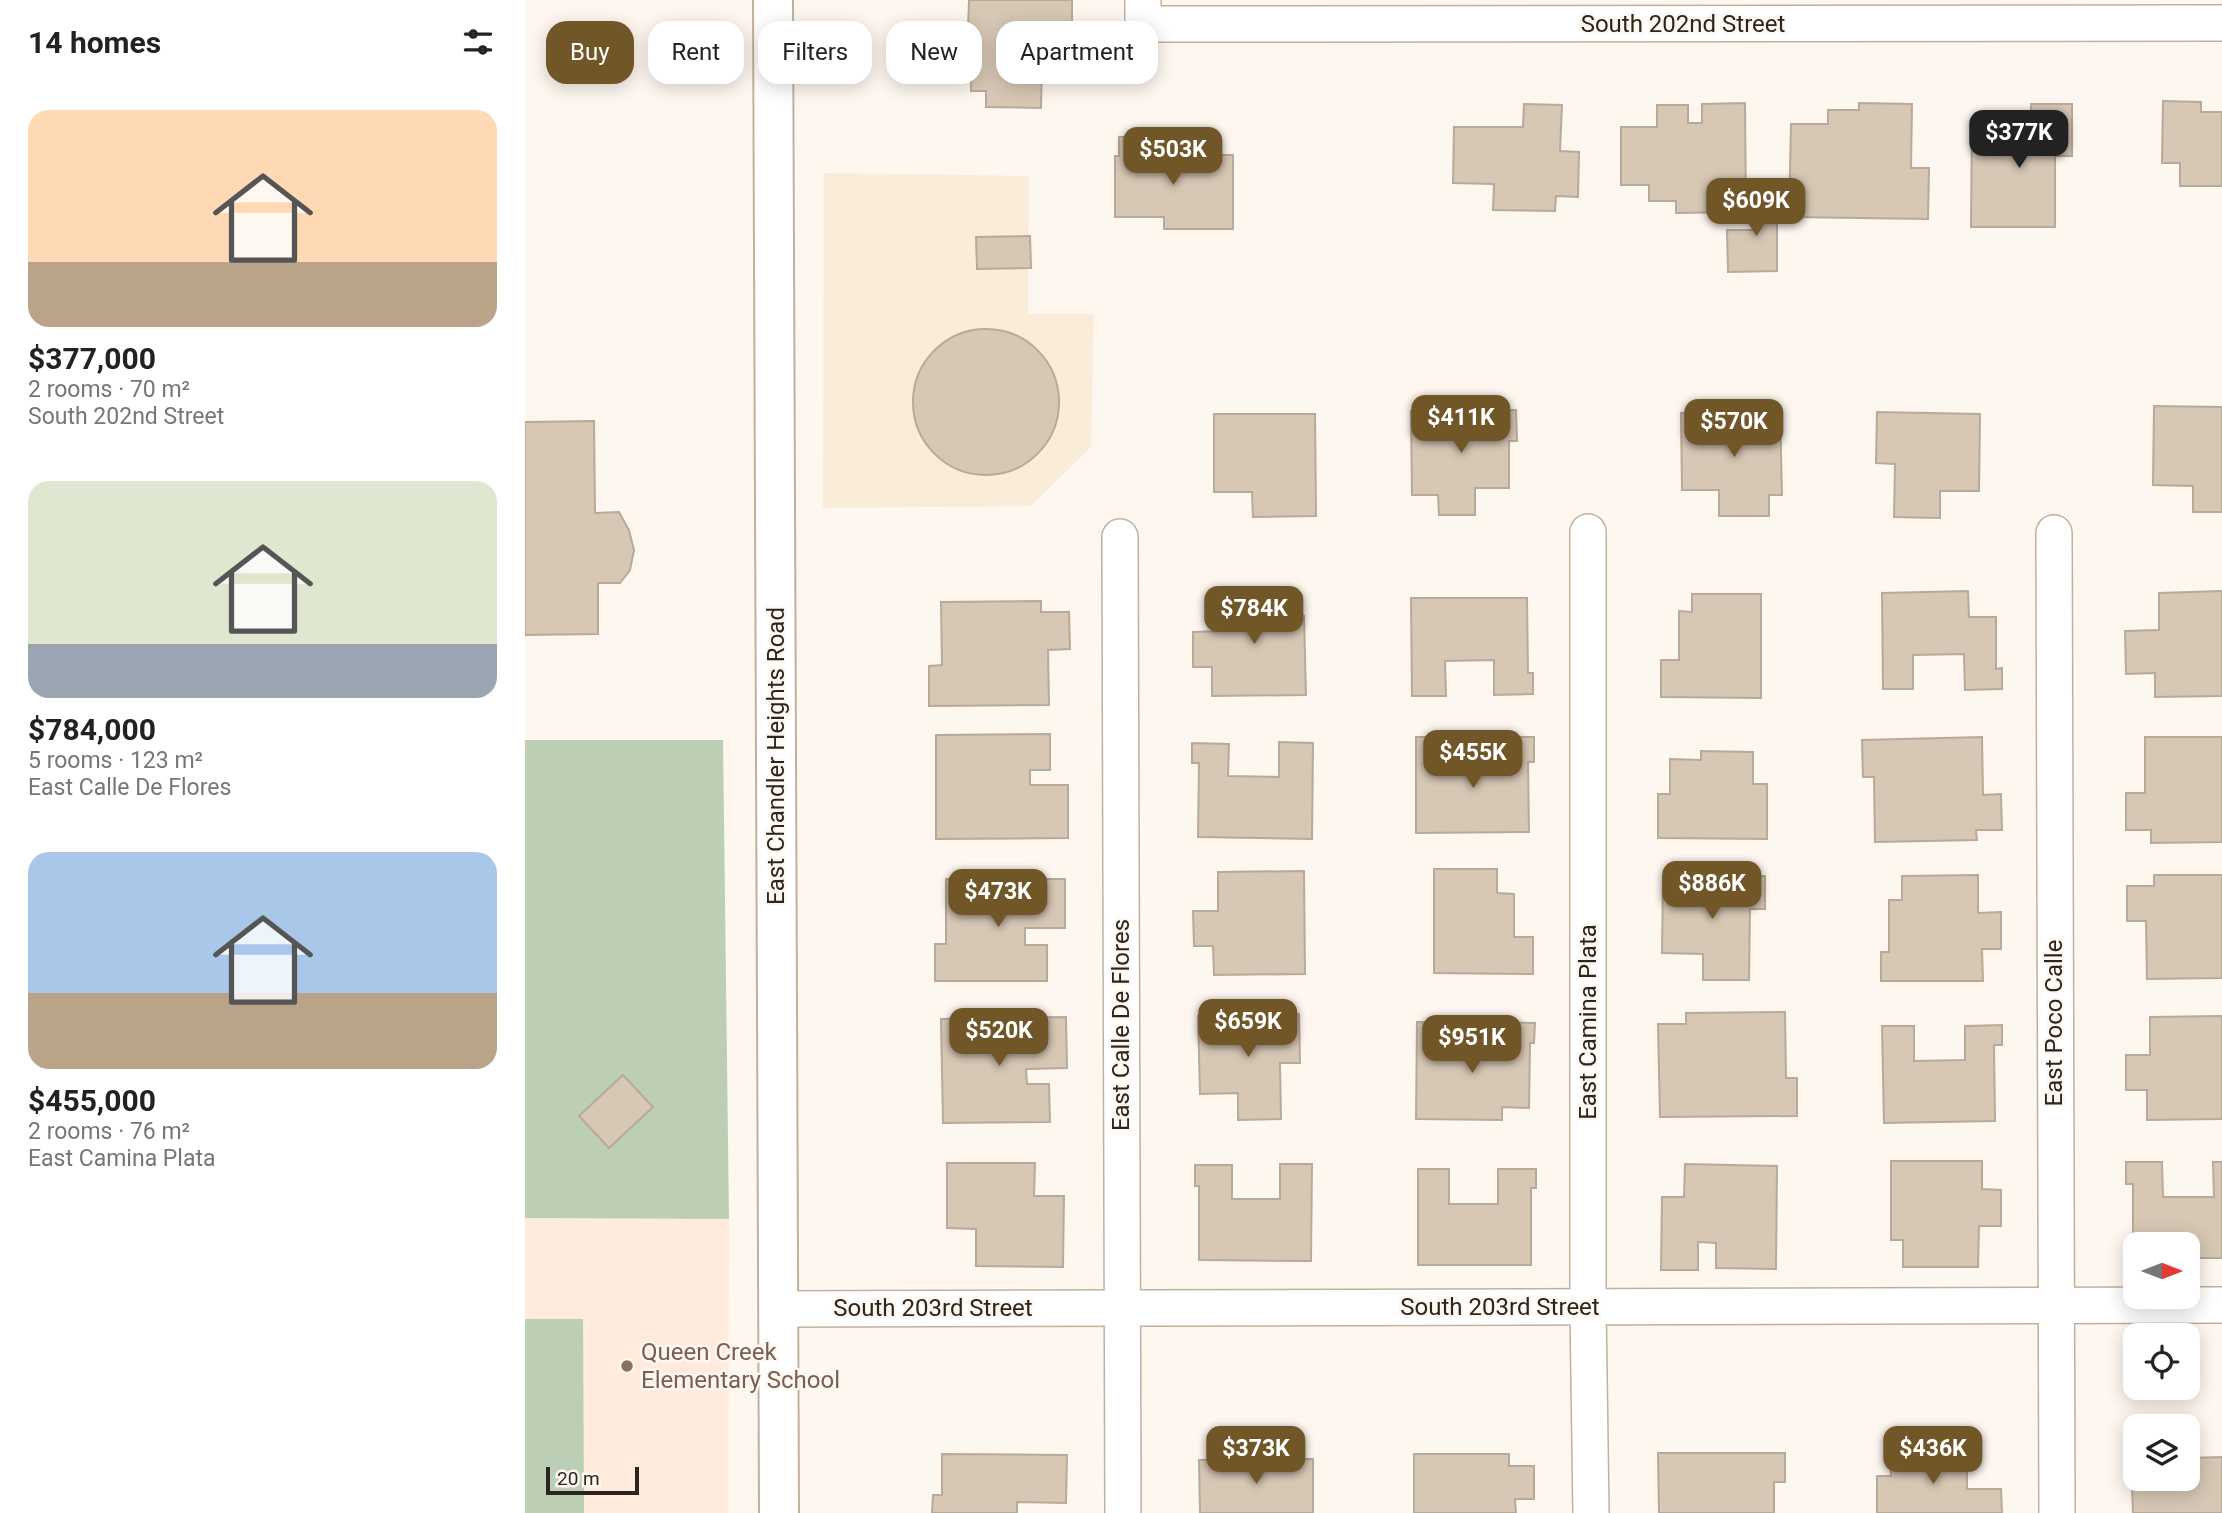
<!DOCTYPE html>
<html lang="en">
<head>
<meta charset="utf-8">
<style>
	:root { --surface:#fff; --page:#f2f2f2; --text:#222; --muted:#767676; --accent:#715628 }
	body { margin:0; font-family:Roboto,sans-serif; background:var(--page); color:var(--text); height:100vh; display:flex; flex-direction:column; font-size:26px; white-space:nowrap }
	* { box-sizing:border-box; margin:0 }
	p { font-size:23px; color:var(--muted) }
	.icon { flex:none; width:38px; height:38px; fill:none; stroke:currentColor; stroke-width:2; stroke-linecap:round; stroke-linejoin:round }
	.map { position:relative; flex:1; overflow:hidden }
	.sheet { display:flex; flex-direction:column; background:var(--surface); width:525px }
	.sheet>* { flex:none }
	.hud { position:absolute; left:21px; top:21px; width:665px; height:63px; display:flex; gap:14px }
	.needle { width:46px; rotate:90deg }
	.buttons { position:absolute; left:1598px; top:1232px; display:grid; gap:14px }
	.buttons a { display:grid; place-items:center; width:77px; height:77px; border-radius:14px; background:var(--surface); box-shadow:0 4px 18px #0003; font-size:35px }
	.scale { position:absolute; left:21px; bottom:18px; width:93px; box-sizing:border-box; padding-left:7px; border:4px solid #2a251e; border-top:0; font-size:19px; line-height:24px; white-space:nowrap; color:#2a251e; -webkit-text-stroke:5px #fef7f0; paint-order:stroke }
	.price { position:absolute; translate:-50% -60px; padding:0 16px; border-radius:14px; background:var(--accent); color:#fff; font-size:23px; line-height:46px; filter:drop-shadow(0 2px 4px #0008) }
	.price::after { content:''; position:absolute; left:50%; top:42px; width:21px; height:16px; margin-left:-10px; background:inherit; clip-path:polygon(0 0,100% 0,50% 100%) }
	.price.active { background:#222; color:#fff }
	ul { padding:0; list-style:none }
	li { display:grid; align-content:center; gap:14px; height:371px; padding:0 28px }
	li span { display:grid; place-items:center; height:217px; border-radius:21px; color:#555 }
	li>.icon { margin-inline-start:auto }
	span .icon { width:126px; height:126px; fill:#fffc; stroke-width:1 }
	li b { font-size:30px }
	h2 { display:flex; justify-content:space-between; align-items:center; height:84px; padding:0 28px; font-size:30px }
	.pill { padding:0 24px; border-radius:21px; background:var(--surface); box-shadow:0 4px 18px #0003; font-size:24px; line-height:63px }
	.pill.active { background:var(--accent); color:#fff }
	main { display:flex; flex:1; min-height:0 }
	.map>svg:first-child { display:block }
	.industrial { fill:#f9edd9 }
	.education { fill:#ffeadb }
	.green { fill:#bccfb5 }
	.building { fill:#d7c7b5; stroke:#b9a998; stroke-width:2 }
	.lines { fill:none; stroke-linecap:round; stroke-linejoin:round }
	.street-casing { stroke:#c0b09f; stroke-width:38 }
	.secondary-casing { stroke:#c0b09f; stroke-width:42 }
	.street { stroke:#fff; stroke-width:35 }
	.secondary { stroke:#fff; stroke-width:38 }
	.education-dot { fill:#8d6e63; stroke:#fef7f0; stroke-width:2.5 }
	.labels { text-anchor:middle; stroke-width:5; stroke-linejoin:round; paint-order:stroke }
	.street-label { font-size:24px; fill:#2a251e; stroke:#fef7f0 }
	.education-label { font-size:24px; fill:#785e54; stroke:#fef7f0; text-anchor:start }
</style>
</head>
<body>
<main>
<section class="sheet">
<h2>14 homes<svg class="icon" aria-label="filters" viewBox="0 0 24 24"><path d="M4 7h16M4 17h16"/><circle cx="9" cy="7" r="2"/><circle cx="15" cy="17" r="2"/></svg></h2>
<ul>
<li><span style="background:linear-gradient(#ffd9b3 70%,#b9a48a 0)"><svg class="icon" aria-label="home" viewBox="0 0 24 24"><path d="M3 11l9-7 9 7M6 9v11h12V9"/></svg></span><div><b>$377,000</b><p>2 rooms · 70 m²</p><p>South 202nd Street</p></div></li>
<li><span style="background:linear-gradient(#dfe7d0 75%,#9aa5b1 0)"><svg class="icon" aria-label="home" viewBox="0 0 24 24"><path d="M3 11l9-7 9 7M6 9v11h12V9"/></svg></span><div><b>$784,000</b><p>5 rooms · 123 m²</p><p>East Calle De Flores</p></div></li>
<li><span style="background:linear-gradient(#a9c7e8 65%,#b9a48a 0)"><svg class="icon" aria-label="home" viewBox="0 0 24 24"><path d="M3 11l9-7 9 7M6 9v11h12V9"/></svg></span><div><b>$455,000</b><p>2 rooms · 76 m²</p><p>East Camina Plata</p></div></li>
</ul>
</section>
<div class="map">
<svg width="1697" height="1513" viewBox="0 0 1697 1513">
	<rect width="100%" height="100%" fill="#fef7f0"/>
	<path class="industrial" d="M299,173L504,176L503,314H569L566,447L506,506L298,508Z"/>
	<path class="education" d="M0,1218L204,1219L203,1513H0Z"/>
	<g class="green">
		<path d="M0,740H198L204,1219L0,1218Z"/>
		<path d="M0,1319H58L59,1513H0Z"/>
	</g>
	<g class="building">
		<path d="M444,0H547V38H534V65H517L516,108L461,107V91H446L447,28H443Z"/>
		<path d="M1638,101L1676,102V112H1697V186H1655V163H1637Z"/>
		<path d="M1220,103L1221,212L1151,213V201H1124V185H1096V127H1132V105H1163V123H1177V104Z"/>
		<path d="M1334,103L1387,104L1386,168H1404L1403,219L1264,217L1266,124H1303V110H1334Z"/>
		<path d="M999,104L1037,105L1035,151L1054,152L1053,197L1031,196L1030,211L968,210L969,184L928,183L929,127H998Z"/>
		<path d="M1506,104H1547V156H1530V227H1446L1447,120H1482V141H1492V147H1505Z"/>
		<path d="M594,137H631V154H643V160H654V150H674V164H686V155H708V229H639V217H590V156H594Z"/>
		<path d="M1227,192H1252V271L1203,272L1202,230H1228Z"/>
		<path d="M505,236L506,268L452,269L451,237Z"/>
		<circle cx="461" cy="402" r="73"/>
		<path d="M1629,406L1697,407V512H1668V486L1628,485Z"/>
		<path d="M991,410L992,441H984V488H950V515H914L913,495H887L886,411Z"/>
		<path d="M1255,411L1257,495H1244V516H1194V490H1157L1156,413Z"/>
		<path d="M1352,412L1455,414L1454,491H1415V518L1369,517L1370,464L1351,463Z"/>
		<path d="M689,414H790L791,516L728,517L727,492H689Z"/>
		<path d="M69,421L70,513L94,512L104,530L109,550L105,570L95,583H73V634L0,635V422Z"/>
		<path d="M1443,591L1444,617H1471V669L1477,668V689L1440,690L1439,654L1388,655V689H1358L1357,593Z"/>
		<path d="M1697,591V696L1630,697V673L1601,674L1600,631L1634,630V593Z"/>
		<path d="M766,592L767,616H779L781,695L687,696V667H668V632L693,631L692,593Z"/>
		<path d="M1167,594H1236V698L1136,697V660H1154V611L1167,612Z"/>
		<path d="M886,598H1002L1003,673H1008V694L969,695V660L920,661L921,696H887Z"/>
		<path d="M516,601V612H544L545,649L523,650L524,705L404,706V666L417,665L416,602Z"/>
		<path d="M525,734V770H505V785H543V838L411,839V735Z"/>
		<path d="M891,737H923V771H973V737H1009V762H1003L1004,832L891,833Z"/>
		<path d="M1457,737L1458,795L1476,794L1477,830H1451L1452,840L1350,842L1349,777H1338L1337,740Z"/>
		<path d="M1620,737H1697V842L1626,843V830H1601V793H1620Z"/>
		<path d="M754,742L788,743L787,839L673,837L674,763H667V743L704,744L703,776L754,777Z"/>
		<path d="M1176,751L1228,752V784H1242V839L1133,838V794H1145V759L1176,760Z"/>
		<path d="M909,869H972V893L989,894V937H1008V974L909,973Z"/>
		<path d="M779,871L780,974L689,975L688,946H669L668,911H693V872Z"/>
		<path d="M1138,875L1240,876V909H1225L1224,980H1178V954L1137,953Z"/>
		<path d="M1453,875V913L1476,912V949H1457L1458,981H1356V952H1364V900H1377V876Z"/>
		<path d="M1629,875H1697V978L1622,979L1621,921H1602V886H1629Z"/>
		<path d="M421,879H540V928H500V945H522V981H410V944H421Z"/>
		<path d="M1260,1012L1261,1078H1272V1116L1135,1117L1133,1024H1161V1013Z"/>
		<path d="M774,1014L775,1063H755L756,1119L713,1120V1093L675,1094L673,1016Z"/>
		<path d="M1697,1016V1119L1622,1120V1090H1601V1055H1625V1017Z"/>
		<path d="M541,1017L542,1068L501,1069L502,1084H524L525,1122L418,1123L416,1019Z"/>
		<path d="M892,1022L923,1023L922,1056L973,1058L974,1022L1010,1023L1009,1043H1005L1004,1108L977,1107V1120L891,1119Z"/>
		<path d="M1477,1025V1045H1469L1470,1121L1359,1123L1357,1026H1389V1061L1440,1060V1026Z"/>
		<path d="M98,1075L128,1107L84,1148L54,1116Z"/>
		<path d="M1366,1161H1457V1189L1476,1190V1226H1454L1453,1267H1378V1240H1366Z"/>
		<path d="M1601,1162H1637L1638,1197H1689L1688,1162H1697V1258H1662V1244H1610V1258H1608V1184H1601Z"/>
		<path d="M422,1163H510L509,1196H539L538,1267L451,1266V1229L422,1228Z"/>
		<path d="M755,1164H787L786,1261L674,1260V1186H670V1165H707V1199H755Z"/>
		<path d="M1160,1164L1252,1166L1251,1269L1191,1268V1243L1173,1242V1270H1136L1137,1197H1159Z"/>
		<path d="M893,1169H924V1204H973V1169H1011V1188H1006V1265H893Z"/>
		<path d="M1365,1451H1442V1489H1476L1477,1513H1352V1476H1366Z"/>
		<path d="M1133,1453H1260V1482H1249V1513H1134Z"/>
		<path d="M417,1454L542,1455L541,1503L492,1502V1513H407L408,1495H417Z"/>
		<path d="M889,1454H984V1466H1009V1499H990L991,1513H889Z"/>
		<path d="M1697,1457V1513H1608L1606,1460L1610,1459V1479H1662V1458Z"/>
		<path d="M788,1459V1513H675L674,1460Z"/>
	</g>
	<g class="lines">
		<defs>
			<g id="street">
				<path d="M618,0V24L1697,23"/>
				<path d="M1063,532V1307L1066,1513"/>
				<path d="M1529,533L1532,1513"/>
				<path d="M595,537L598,1513"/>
				<path d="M253,1309L1697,1305"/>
			</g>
			<path id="secondary" d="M248,0L254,1513"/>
		</defs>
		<use href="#street" class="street-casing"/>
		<use href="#secondary" class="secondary-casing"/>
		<use href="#street" class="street"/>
		<use href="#secondary" class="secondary"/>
	</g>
	<circle class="education-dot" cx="102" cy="1366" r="7"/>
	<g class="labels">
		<g class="street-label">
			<text x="1158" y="32">South 202nd Street</text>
			<text transform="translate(251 756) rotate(-90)" y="8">East Chandler Heights Road</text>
			<text transform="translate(1063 1022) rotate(-90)" y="8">East Camina Plata</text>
			<text transform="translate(1529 1023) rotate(-90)" y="8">East Poco Calle</text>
			<text transform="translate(596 1025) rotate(-90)" y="8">East Calle De Flores</text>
			<text x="975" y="1315">South 203rd Street</text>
			<text x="408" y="1316">South 203rd Street</text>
		</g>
		<g class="education-label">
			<text x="116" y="1360">Queen Creek<tspan x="116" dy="28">Elementary School</tspan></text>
		</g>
	</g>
</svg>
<div class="buttons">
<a><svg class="needle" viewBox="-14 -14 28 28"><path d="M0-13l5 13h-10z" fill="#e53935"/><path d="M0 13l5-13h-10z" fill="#767676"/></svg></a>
<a><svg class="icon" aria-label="locate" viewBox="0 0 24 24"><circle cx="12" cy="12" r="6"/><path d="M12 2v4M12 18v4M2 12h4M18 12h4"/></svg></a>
<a><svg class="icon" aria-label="layers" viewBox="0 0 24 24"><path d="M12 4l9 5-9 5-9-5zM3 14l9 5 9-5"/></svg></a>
</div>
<div class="scale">20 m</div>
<b class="price active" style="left:1494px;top:170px">$377K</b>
<b class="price" style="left:648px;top:187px">$503K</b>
<b class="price" style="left:1231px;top:238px">$609K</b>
<b class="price" style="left:936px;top:455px">$411K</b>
<b class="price" style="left:1209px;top:459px">$570K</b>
<b class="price" style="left:729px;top:646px">$784K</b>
<b class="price" style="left:948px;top:790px">$455K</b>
<b class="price" style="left:1187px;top:921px">$886K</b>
<b class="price" style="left:473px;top:929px">$473K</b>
<b class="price" style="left:723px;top:1059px">$659K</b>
<b class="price" style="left:474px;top:1068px">$520K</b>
<b class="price" style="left:947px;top:1075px">$951K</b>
<b class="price" style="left:731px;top:1486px">$373K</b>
<b class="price" style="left:1408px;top:1486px">$436K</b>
<div class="hud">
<a class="pill active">Buy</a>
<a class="pill">Rent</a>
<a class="pill">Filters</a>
<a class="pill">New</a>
<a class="pill">Apartment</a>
</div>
</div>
</main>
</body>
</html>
